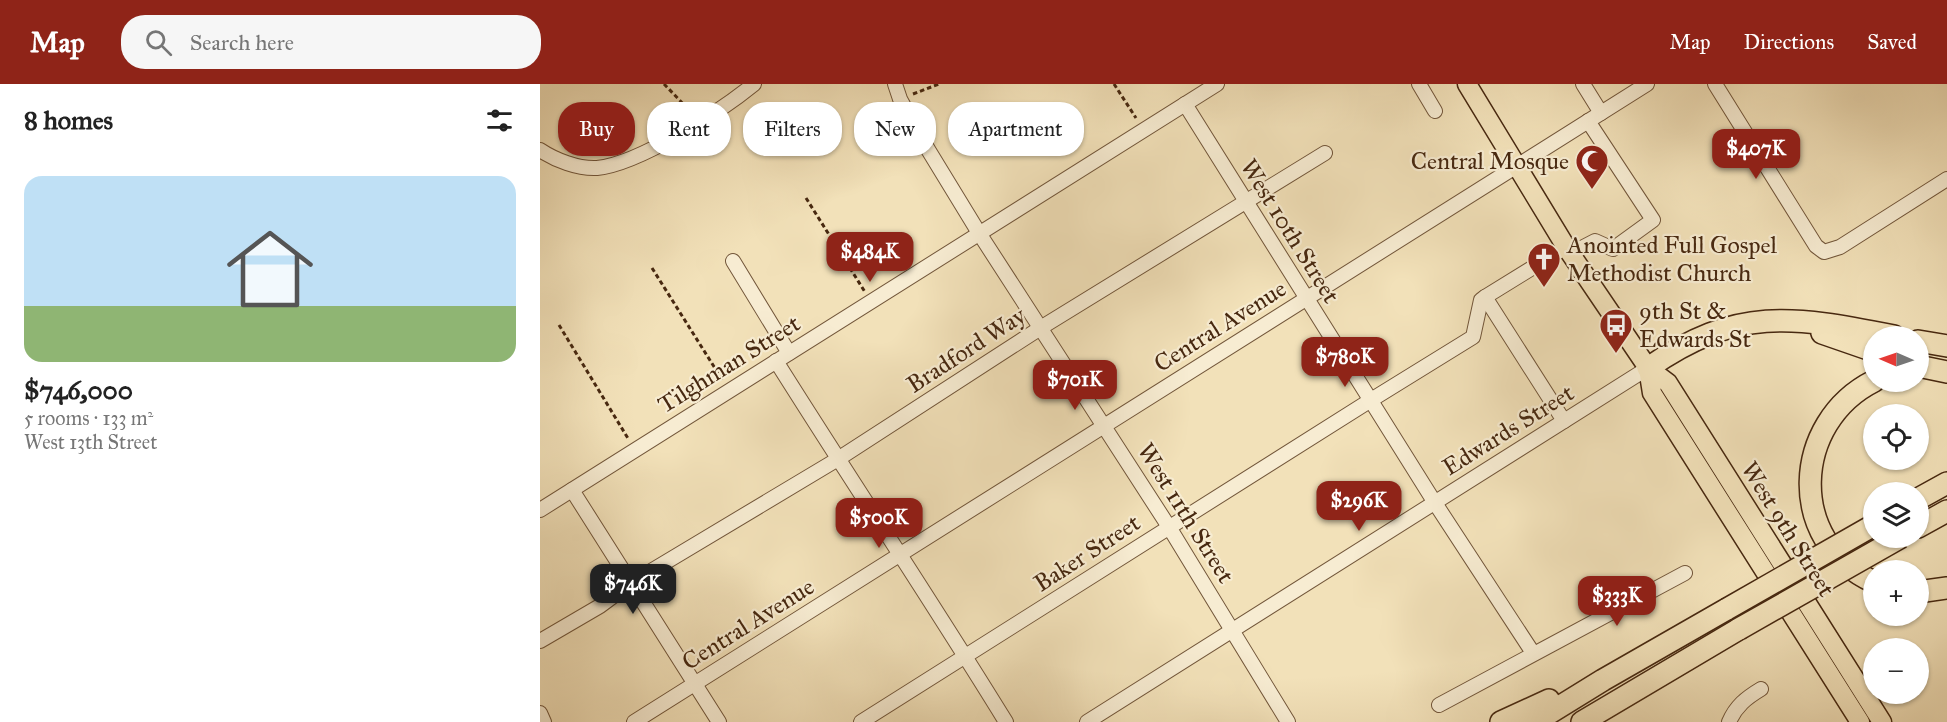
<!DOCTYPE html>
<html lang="en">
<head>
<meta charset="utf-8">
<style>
	:root { --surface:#fff; --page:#f6f6f6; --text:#222; --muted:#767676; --line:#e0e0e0; --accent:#8f2418 }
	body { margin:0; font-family:"IM FELL Great Primer",serif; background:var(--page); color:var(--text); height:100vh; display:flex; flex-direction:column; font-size:22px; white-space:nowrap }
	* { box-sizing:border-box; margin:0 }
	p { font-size:20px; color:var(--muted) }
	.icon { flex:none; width:33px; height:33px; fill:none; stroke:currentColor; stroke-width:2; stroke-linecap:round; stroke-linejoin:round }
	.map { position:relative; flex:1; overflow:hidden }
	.drawer { display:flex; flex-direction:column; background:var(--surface); width:540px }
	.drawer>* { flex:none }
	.hud { position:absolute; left:18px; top:18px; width:570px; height:54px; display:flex; gap:12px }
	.needle { width:39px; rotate:272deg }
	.buttons { position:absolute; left:1323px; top:242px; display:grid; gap:12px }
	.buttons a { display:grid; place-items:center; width:66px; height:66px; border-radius:50%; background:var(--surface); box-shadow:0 2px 4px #0004; font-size:30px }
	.price { position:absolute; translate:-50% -51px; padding:0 14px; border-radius:12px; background:var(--accent); color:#fff; font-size:20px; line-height:39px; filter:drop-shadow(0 2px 3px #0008) }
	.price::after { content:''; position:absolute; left:50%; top:36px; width:18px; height:14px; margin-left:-9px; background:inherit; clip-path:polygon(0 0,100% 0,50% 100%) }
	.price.selected { background:#222; color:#fff }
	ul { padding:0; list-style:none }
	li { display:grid; align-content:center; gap:12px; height:318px; padding:0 24px }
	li+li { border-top:2px solid var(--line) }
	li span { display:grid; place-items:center; height:186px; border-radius:18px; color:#555 }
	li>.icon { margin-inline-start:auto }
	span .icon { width:108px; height:108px; fill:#fffc; stroke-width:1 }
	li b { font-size:26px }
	h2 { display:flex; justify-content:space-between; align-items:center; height:72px; padding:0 24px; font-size:26px }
	.tag { padding:0 21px; border-radius:24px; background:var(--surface); box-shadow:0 2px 4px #0004; font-size:21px; line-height:54px }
	.tag.selected { background:var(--accent); color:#fff }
	header { display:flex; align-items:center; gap:36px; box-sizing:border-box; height:84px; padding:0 30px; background:var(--accent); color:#fff }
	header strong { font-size:28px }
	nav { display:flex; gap:33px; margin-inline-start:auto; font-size:21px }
	.search { width:420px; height:54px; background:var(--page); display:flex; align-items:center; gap:15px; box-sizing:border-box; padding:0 21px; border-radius:24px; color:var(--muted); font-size:22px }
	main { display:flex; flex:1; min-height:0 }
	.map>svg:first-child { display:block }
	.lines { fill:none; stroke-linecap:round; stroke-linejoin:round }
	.minor-casing { stroke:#72563a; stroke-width:16 }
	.major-casing { stroke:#472810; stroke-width:21 }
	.highway-casing { stroke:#472810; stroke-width:24 }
	.path { stroke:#472810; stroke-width:3; stroke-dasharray:4.5 3; stroke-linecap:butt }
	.minor { stroke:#f7ecd2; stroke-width:14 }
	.major { stroke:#f2e1b9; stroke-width:18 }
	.highway { stroke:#f2e1b9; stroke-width:21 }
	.highway-bridge-casing { stroke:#472810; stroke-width:24; stroke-linecap:butt }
	.highway-bridge { stroke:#f2e1b9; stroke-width:21 }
	.labels { text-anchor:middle; stroke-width:4.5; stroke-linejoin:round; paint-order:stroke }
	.poi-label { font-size:24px; fill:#472810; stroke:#f7ecd2; text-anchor:start }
	.street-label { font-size:24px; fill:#472810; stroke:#f7ecd2 }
</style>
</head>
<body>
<header>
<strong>Map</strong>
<div class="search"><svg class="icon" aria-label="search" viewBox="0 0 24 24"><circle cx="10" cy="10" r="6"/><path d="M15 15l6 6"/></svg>Search here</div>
<nav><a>Map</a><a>Directions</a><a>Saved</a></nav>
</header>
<main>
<section class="drawer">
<h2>8 homes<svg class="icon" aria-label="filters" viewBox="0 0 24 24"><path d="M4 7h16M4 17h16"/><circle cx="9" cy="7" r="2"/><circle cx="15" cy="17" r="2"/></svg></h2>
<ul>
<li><span style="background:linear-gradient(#bfe0f5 70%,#8fb573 0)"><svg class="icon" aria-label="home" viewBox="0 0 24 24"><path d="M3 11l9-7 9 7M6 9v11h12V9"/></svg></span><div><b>$746,000</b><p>5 rooms · 133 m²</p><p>West 13th Street</p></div></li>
</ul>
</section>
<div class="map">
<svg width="1407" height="638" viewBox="0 0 1407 638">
	<rect width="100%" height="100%" fill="#f2e1b9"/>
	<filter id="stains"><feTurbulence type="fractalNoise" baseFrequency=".00333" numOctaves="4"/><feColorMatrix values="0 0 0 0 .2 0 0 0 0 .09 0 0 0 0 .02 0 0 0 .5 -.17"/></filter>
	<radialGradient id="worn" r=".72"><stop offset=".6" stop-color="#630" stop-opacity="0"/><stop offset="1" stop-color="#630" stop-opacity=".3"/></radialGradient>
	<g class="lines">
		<defs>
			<g id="minor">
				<path d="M355,0L360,15L381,54L439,149L629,443L748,638"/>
				<path d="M879,0L895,27"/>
				<path d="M1043,0L1061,29"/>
				<path d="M1175,0L1276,162L1284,168L1300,163L1407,95"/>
				<path d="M645,20L895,419L993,569"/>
				<path d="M0,66C15,76 38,85 57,84C99,80 181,27 214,0"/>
				<path d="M1030,170L1055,157L1073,165L1113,136L1048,37"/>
				<path d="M193,177L249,269"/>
				<path d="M945,213L1024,337"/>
				<path d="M236,277C312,398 391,516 466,638"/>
				<path d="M32,406L179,638"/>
				<path d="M0,426L677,0"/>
				<path d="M0,557L60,522L91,499L298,375L502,243L785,69"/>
				<path d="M899,621L1145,489"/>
				<path d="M0,629L4,638"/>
				<path d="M94,638L1107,0"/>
				<path d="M321,638L831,316L933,253L941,216L945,213L1026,163"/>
				<path d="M547,638L1108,284"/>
				<path d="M1189,638C1196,622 1206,614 1221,605"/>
			</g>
			<g id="major">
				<path d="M927,0L1026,163L1108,284L1128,299L1342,638"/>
				<path d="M1108,284L1112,309L1320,638"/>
			</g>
			<g id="highway">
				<path d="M1282,249L1334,267"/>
				<path d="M1378,257L1407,262"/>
				<path d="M1378,282L1407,288"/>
				<path d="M1108,284C1197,222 1252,232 1354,252"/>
				<path d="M1378,415L1407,399"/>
				<path d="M1378,443L1407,427"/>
				<path d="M1334,498C1246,458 1252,338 1334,297"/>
				<path d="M1378,508L1407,504"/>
				<path d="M961,638L1009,616"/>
				<path d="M995,638L1063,596L1187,525"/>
				<path d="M1042,638L1199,545"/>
			</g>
		</defs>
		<use href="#minor" class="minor-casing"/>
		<use href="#major" class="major-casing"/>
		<use href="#highway" class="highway-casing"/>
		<g class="path">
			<path d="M124,0L151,28"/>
			<path d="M574,0L596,34"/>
			<path d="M373,10L399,0"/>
			<path d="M266,114L325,208"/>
			<path d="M112,184L183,297"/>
			<path d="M19,241L89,356"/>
		</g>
		<use href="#minor" class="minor"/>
		<use href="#major" class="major"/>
		<use href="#highway" class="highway"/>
		<defs>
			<g id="highway-bridge">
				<path d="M1187,525L1334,441"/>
				<path d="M1199,545L1361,453"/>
			</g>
		</defs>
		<use href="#highway-bridge" class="highway-bridge-casing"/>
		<use href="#highway-bridge" class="highway-bridge"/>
	</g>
	<defs>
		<symbol id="mosque-pin" viewBox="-11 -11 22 30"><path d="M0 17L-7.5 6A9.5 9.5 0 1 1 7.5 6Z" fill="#8f2418" stroke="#f7ecd2"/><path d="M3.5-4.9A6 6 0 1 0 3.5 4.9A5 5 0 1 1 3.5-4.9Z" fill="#fff"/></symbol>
		<symbol id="church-pin" viewBox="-11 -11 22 30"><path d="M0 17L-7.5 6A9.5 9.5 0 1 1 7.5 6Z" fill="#8f2418" stroke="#f7ecd2"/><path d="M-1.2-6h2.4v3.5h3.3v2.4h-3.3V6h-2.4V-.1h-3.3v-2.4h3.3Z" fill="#fff"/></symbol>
		<symbol id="bus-pin" viewBox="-11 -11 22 30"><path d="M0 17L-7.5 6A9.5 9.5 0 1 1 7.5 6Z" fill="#8f2418" stroke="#f7ecd2"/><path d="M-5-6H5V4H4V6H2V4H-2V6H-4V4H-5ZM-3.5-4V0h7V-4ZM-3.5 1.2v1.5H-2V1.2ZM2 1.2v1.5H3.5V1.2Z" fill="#fff"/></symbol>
	</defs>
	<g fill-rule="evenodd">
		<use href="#mosque-pin" x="1033" y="58" width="38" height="52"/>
		<use href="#church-pin" x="985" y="156" width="38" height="52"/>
		<use href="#bus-pin" x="1057" y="222" width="38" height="52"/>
	</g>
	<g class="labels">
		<g class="poi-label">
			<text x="1029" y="85" text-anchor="end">Central Mosque</text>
			<text x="1027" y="169">Anointed Full Gospel<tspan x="1027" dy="28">Methodist Church</tspan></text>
			<text x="1099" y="235">9th St &amp;<tspan x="1099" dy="28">Edwards St</tspan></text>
		</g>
		<g class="street-label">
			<text transform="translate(750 147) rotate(58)" y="8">West 10th Street</text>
			<text transform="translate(680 242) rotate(-32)" y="8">Central Avenue</text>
			<text transform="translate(426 266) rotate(-33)" y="8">Bradford Way</text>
			<text transform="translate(189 280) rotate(-32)" y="8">Tilghman Street</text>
			<text transform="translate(968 346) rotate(-32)" y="8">Edwards Street</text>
			<text transform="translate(646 429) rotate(58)" y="8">West 11th Street</text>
			<text transform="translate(1248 445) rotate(58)" y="8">West 9th Street</text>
			<text transform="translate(547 469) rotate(-33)" y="8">Baker Street</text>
			<text transform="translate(208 540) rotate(-32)" y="8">Central Avenue</text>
		</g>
	</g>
	<rect width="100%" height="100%" filter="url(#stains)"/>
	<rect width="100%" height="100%" fill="url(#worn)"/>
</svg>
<div class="buttons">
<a><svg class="needle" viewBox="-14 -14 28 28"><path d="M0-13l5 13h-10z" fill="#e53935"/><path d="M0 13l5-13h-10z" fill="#767676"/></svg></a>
<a><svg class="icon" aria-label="locate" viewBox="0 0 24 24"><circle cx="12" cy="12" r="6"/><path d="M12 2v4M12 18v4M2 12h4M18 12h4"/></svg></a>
<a><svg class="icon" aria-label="layers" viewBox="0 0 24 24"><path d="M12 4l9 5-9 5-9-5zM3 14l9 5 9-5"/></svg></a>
<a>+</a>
<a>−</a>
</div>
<b class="price" style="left:1216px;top:96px">$407K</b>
<b class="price" style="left:330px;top:199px">$484K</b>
<b class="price" style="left:805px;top:304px">$780K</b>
<b class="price" style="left:535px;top:327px">$701K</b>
<b class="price" style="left:819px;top:448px">$296K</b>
<b class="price" style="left:339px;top:465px">$500K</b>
<b class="price selected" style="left:93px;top:531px">$746K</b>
<b class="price" style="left:1077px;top:543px">$333K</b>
<div class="hud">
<a class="tag selected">Buy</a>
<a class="tag">Rent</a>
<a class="tag">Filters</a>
<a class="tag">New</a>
<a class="tag">Apartment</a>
</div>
</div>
</main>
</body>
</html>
